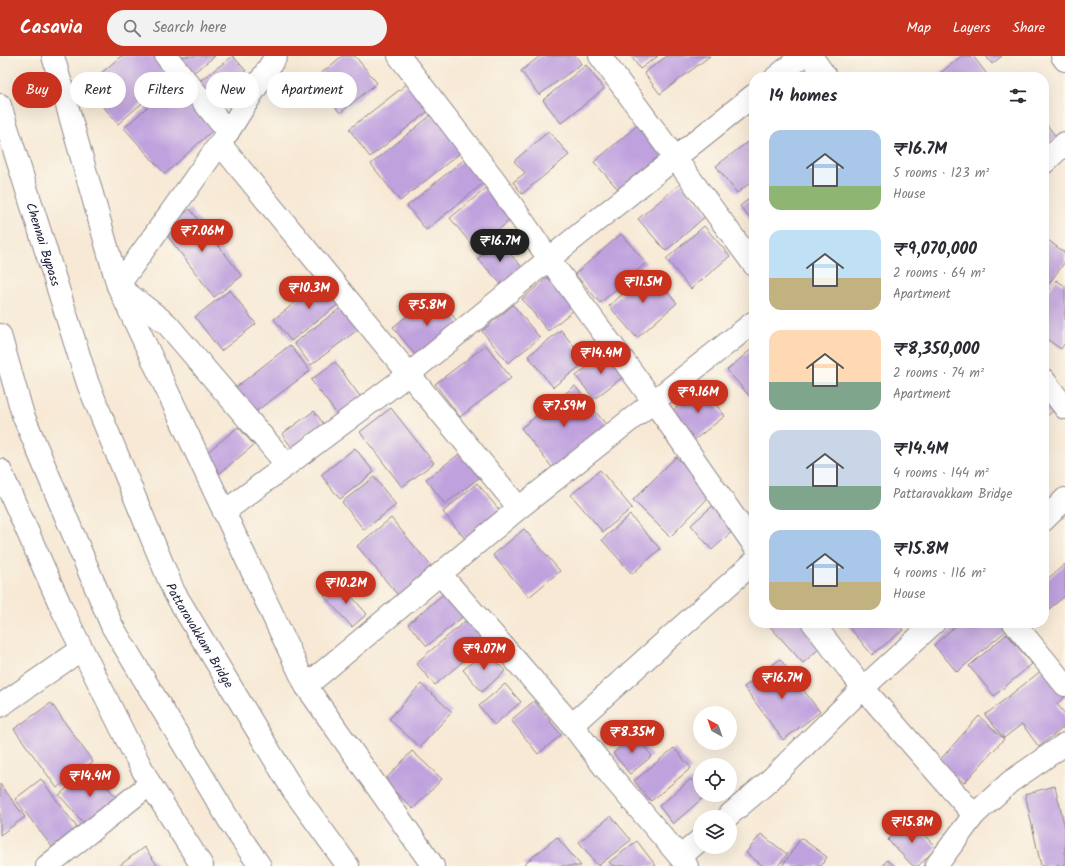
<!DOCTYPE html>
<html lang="en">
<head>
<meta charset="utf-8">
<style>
	:root { --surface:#fff; --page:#f2f2f3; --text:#2b2b33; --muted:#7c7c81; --accent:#c8321e }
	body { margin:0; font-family:Kalam,sans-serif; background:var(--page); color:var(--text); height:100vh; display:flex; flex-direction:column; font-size:15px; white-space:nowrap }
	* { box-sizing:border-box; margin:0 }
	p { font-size:13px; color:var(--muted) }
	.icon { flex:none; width:22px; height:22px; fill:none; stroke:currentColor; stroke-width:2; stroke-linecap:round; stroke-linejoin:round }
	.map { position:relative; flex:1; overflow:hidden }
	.panel { position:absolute; left:749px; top:16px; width:300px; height:556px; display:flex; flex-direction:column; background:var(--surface); border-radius:16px; box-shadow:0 4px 16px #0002 }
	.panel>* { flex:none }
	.hud { position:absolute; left:12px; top:16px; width:380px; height:36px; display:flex; gap:8px }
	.needle { width:26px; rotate:320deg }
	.fabs { position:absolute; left:693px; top:650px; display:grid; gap:8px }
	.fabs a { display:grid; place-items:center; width:44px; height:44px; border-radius:50%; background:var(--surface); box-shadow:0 4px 16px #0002; font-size:20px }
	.price { position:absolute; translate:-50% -34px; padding:0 9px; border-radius:14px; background:var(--accent); color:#fff; font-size:13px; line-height:26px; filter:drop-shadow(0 1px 2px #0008) }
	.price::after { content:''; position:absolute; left:50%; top:24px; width:12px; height:9px; margin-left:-6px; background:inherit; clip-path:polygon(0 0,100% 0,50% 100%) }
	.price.active { background:#222; color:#fff }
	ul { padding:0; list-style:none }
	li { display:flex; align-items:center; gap:12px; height:100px; padding:0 20px }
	li span { display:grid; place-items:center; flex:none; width:112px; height:80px; border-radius:12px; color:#555 }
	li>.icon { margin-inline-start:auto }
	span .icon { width:48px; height:48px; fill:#fffc; stroke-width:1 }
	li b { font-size:17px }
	h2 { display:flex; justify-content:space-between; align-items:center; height:48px; padding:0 20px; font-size:17px }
	.tag { padding:0 14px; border-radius:18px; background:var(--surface); box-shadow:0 4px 16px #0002; font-size:14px; line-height:36px }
	.tag.active { background:var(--accent); color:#fff }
	header { display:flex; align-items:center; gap:24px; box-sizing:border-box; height:56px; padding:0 20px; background:var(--accent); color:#fff }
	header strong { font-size:19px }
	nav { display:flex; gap:22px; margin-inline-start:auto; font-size:14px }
	.search { width:280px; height:36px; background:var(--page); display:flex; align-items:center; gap:10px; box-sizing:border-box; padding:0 14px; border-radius:22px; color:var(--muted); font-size:15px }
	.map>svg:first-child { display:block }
	.building { fill:#bfa1de }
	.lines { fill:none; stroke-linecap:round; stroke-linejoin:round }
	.street-casing { stroke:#8c8688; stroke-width:24 }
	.secondary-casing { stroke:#8c8688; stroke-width:24 }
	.highway-casing { stroke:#8c8688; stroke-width:24 }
	.street { stroke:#fff; stroke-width:22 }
	.secondary { stroke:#fff; stroke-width:22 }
	.highway { stroke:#fff; stroke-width:22 }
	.labels { text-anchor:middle; stroke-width:3; stroke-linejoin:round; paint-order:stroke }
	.street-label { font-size:13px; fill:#22223b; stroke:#fbf7ec }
</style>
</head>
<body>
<header>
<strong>Casavia</strong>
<div class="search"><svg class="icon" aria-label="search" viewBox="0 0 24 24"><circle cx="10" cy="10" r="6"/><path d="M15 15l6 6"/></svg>Search here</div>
<nav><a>Map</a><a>Layers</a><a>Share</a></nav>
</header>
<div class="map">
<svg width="1065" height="810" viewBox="0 0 1065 810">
	<rect width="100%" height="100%" fill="#fbf7ec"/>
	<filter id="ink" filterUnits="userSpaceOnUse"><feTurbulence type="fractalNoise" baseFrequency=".025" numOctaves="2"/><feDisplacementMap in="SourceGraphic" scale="8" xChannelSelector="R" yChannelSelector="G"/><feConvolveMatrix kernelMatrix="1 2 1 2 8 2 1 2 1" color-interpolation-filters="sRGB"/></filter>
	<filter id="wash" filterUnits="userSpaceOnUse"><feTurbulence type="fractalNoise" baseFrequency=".012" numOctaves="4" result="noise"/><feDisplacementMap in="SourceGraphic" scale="16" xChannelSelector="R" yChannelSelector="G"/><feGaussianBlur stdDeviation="0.9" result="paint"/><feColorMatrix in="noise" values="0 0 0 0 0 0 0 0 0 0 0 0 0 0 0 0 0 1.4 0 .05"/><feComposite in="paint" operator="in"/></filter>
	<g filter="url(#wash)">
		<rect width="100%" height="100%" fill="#f7e9d5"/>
		<g id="blocks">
			<g class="building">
				<path d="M121,0H156L173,20L118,68L86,30Z"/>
				<path d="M181,0H215L193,17Z"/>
				<path d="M233,0L246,15L210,42L198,26Z"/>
				<path d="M342,0H355L377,27L340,57L313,24Z"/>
				<path d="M540,0H576L581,8L539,39L521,15Z"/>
				<path d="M631,0H658L640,13Z"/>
				<path d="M667,0H710L660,38L644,17Z"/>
				<path d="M962,0H973L989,21H935Z"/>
				<path d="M986,0H1002L992,8Z"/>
				<path d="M586,9L604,33L561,67L543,44Z"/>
				<path d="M411,25L432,52L370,101L349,73Z"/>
				<path d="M173,28L214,73L165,118L124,72Z"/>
				<path d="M435,56L465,93L400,145L371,108Z"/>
				<path d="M1044,65L1057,82L1044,93Z"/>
				<path d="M640,67L669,102L624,140L594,106Z"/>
				<path d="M549,75L569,99L522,138L513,126L525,117L514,105Z"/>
				<path d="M754,81V124L737,137L716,110Z"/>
				<path d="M467,101L486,125L426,174L407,150Z"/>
				<path d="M681,127L708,158L666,195L638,163Z"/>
				<path d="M489,130L515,160L475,193L450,162Z"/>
				<path d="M754,139V168L740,150Z"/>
				<path d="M190,153L242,220L214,241L163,174Z"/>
				<path d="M704,170L730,200L691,233L666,203Z"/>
				<path d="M621,178L646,207L600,247L575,218Z"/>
				<path d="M1048,184L1065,197V206L1044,234V190Z"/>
				<path d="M498,185L522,211L502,229L478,203Z"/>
				<path d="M649,215L677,247L637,282L609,250Z"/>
				<path d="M548,221L575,253L548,275L522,243Z"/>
				<path d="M327,222L344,244L291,285L274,263Z"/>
				<path d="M1056,224L1065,230V287L1061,293L1044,281V242Z"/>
				<path d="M230,234L256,268L221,295L195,261Z"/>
				<path d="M435,238L461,270L419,304L393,271Z"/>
				<path d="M347,247L364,269L311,309L294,287Z"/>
				<path d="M513,249L540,282L508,307L482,275Z"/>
				<path d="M561,274L586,306L553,331L528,300Z"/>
				<path d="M290,289L310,315L254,357L235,332Z"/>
				<path d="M486,289L511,322L460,361L435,328Z"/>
				<path d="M754,291V340L751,342L727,314Z"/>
				<path d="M608,295L627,318L594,343L576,320Z"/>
				<path d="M335,306L362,343L339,361L311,324Z"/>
				<path d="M575,330L608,371L554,414L521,372Z"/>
				<path d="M702,331L725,360L694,384L671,356Z"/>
				<path d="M1044,340L1055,353L1044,363Z"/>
				<path d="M391,352L434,407L402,431L360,376Z"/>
				<path d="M314,355L329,375L297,399L282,378Z"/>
				<path d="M238,371L254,389L220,417L204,399Z"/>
				<path d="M355,392L374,416L340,443L321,419Z"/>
				<path d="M466,393L484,418L445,448L426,423Z"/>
				<path d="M676,401L713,437L670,481L633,444Z"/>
				<path d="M600,414L632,452L603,476L571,439Z"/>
				<path d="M374,421L396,449L364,474L342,446Z"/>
				<path d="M477,427L500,455L466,484L443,456Z"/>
				<path d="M717,446L738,470L712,494L691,469Z"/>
				<path d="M630,459L660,493L632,518L602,484Z"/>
				<path d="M391,462L436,516L402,544L357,490Z"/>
				<path d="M524,473L560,515L529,541L493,499Z"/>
				<path d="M1065,508V540L1044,557V526Z"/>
				<path d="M340,527L367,558L352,571L324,540Z"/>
				<path d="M446,536L465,559L427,590L408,568Z"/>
				<path d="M469,562L488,584L435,629L416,607Z"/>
				<path d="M767,567H801L822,590L803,607Z"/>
				<path d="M846,567H897L903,574L872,599Z"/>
				<path d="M959,567H999L1006,575L957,616L934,589Z"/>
				<path d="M1007,578L1032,608L994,640L969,610Z"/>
				<path d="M486,594L505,615L482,636L463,614Z"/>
				<path d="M780,603L820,656L783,684L744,631Z"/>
				<path d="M1046,611L1065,635V641L1057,648L1065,658V670L1039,691L1022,668L1004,682L985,659Z"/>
				<path d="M421,628L452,656L420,691L389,663Z"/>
				<path d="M505,628L521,646L494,669L479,650Z"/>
				<path d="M534,645L561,679L538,698L511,664Z"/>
				<path d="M51,647L93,706L57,732L14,673Z"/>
				<path d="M979,660L1004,683L964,727L939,705Z"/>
				<path d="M635,679L652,700L630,718L613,697Z"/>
				<path d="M674,692L691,712L651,745L634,725Z"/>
				<path d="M412,695L442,723L413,753L384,725Z"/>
				<path d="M91,711L120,746L89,773L59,739Z"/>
				<path d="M41,723L81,777L56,796L15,743Z"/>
				<path d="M691,723L700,734V739H704L705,740L673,768L659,750Z"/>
				<path d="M0,728L25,761L0,779Z"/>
				<path d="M1055,730L1065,772V810H1041L1025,738Z"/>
				<path d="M611,760L631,784L598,810L579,786Z"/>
				<path d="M908,763L937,792L918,810H913L888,784Z"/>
				<path d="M761,778L787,798L778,810H763L746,797Z"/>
				<path d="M557,781L581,810H526L524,808Z"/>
				<path d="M801,782L827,801L821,810H782Z"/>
				<path d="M637,785L656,810H613L609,806Z"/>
				<path d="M144,791L158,810H119Z"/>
				<path d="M887,804L895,810H883Z"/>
			</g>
		</g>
	</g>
	<g filter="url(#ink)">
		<use href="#blocks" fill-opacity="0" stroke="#8c8688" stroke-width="1"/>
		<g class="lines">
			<defs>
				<g id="street">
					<path d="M166,0L228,76"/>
					<path d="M276,0L228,76L118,230L167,268L287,409"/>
					<path d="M399,0L496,126L549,203L654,346L754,489"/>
					<path d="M600,0L754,209"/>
					<path d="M811,0L826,21"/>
					<path d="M1062,0L1065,4"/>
					<path d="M776,21L802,0"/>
					<path d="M220,88L519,452"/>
					<path d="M1044,107L1065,87"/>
					<path d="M1044,324L1065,352"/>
					<path d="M224,456L409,318L571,185L754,39"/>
					<path d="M1044,464L1065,443"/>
					<path d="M440,518L572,669L611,720L680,801"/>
					<path d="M813,567L863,632L974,759"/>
					<path d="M1014,567L1065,629"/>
					<path d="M306,630L519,452L754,266"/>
					<path d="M0,650L82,593"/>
					<path d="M572,669L754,506"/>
					<path d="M727,761L769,725L863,632L934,567"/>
					<path d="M47,810L150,728"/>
					<path d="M687,810L680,801L700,784"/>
					<path d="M936,810L974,759L1010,726L1065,688"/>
				</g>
				<g id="secondary">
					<path d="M53,0L118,230L306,630L433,810"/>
					<path d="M0,414L62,553L128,686L150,728L202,810"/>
				</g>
				<g id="highway">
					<path id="s1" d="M0,49L88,328L174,536L293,734L348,810"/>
					<path d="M0,279L23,359L112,570L232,769L260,810"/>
				</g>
			</defs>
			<use href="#street" class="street-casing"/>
			<use href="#secondary" class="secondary-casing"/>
			<use href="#highway" class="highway-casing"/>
			<use href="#street" class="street"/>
			<use href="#secondary" class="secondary"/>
			<use href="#highway" class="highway"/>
		</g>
	</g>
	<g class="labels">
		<g class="street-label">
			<text dy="5" stroke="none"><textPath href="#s1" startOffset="146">Chennai Bypass</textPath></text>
			<text dy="5" stroke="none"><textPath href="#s1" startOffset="568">Pattaravakkam Bridge</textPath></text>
		</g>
	</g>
</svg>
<div class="fabs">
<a><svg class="needle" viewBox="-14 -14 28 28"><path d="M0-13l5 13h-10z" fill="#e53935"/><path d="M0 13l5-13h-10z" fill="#7c7c81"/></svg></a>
<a><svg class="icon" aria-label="locate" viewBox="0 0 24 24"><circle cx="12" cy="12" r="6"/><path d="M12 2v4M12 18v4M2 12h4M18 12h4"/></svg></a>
<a><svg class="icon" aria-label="layers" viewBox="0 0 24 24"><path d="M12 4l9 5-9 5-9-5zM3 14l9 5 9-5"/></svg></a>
</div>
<b class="price" style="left:202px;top:197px">₹7.06M</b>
<b class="price active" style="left:500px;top:207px">₹16.7M</b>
<b class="price" style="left:643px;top:248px">₹11.5M</b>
<b class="price" style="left:309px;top:254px">₹10.3M</b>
<b class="price" style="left:427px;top:271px">₹5.8M</b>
<b class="price" style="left:601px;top:319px">₹14.4M</b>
<b class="price" style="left:698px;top:358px">₹9.16M</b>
<b class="price" style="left:564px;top:372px">₹7.59M</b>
<b class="price" style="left:346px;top:549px">₹10.2M</b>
<b class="price" style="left:484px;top:615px">₹9.07M</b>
<b class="price" style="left:782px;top:644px">₹16.7M</b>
<b class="price" style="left:632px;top:698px">₹8.35M</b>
<b class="price" style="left:90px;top:742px">₹14.4M</b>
<b class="price" style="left:912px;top:788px">₹15.8M</b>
<div class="hud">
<a class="tag active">Buy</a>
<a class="tag">Rent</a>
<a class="tag">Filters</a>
<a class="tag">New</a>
<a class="tag">Apartment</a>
</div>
<section class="panel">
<h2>14 homes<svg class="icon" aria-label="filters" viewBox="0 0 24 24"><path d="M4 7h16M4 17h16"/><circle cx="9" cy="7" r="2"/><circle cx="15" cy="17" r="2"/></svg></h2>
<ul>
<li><span style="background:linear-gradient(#a9c7e8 70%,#8fb573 0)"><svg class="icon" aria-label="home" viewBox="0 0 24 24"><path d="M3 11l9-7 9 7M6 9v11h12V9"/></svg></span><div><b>₹16.7M</b><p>5 rooms · 123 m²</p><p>House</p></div></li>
<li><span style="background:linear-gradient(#bfe0f5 60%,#c2b280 0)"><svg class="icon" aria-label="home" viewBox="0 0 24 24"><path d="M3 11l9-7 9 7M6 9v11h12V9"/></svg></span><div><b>₹9,070,000</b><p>2 rooms · 64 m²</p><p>Apartment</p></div></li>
<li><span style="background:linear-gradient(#ffd9b3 65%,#7fa58c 0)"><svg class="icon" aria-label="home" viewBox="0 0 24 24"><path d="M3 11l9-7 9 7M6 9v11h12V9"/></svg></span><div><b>₹8,350,000</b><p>2 rooms · 74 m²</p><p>Apartment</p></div></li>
<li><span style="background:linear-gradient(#c9d6e8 70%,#7fa58c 0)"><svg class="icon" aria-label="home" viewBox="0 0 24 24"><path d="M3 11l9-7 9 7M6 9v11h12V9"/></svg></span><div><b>₹14.4M</b><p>4 rooms · 144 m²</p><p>Pattaravakkam Bridge</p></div></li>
<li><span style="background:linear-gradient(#a9c7e8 65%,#c2b280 0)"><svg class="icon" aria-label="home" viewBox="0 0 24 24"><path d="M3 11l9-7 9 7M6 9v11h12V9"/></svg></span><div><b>₹15.8M</b><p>4 rooms · 116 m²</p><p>House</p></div></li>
</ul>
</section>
</div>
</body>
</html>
